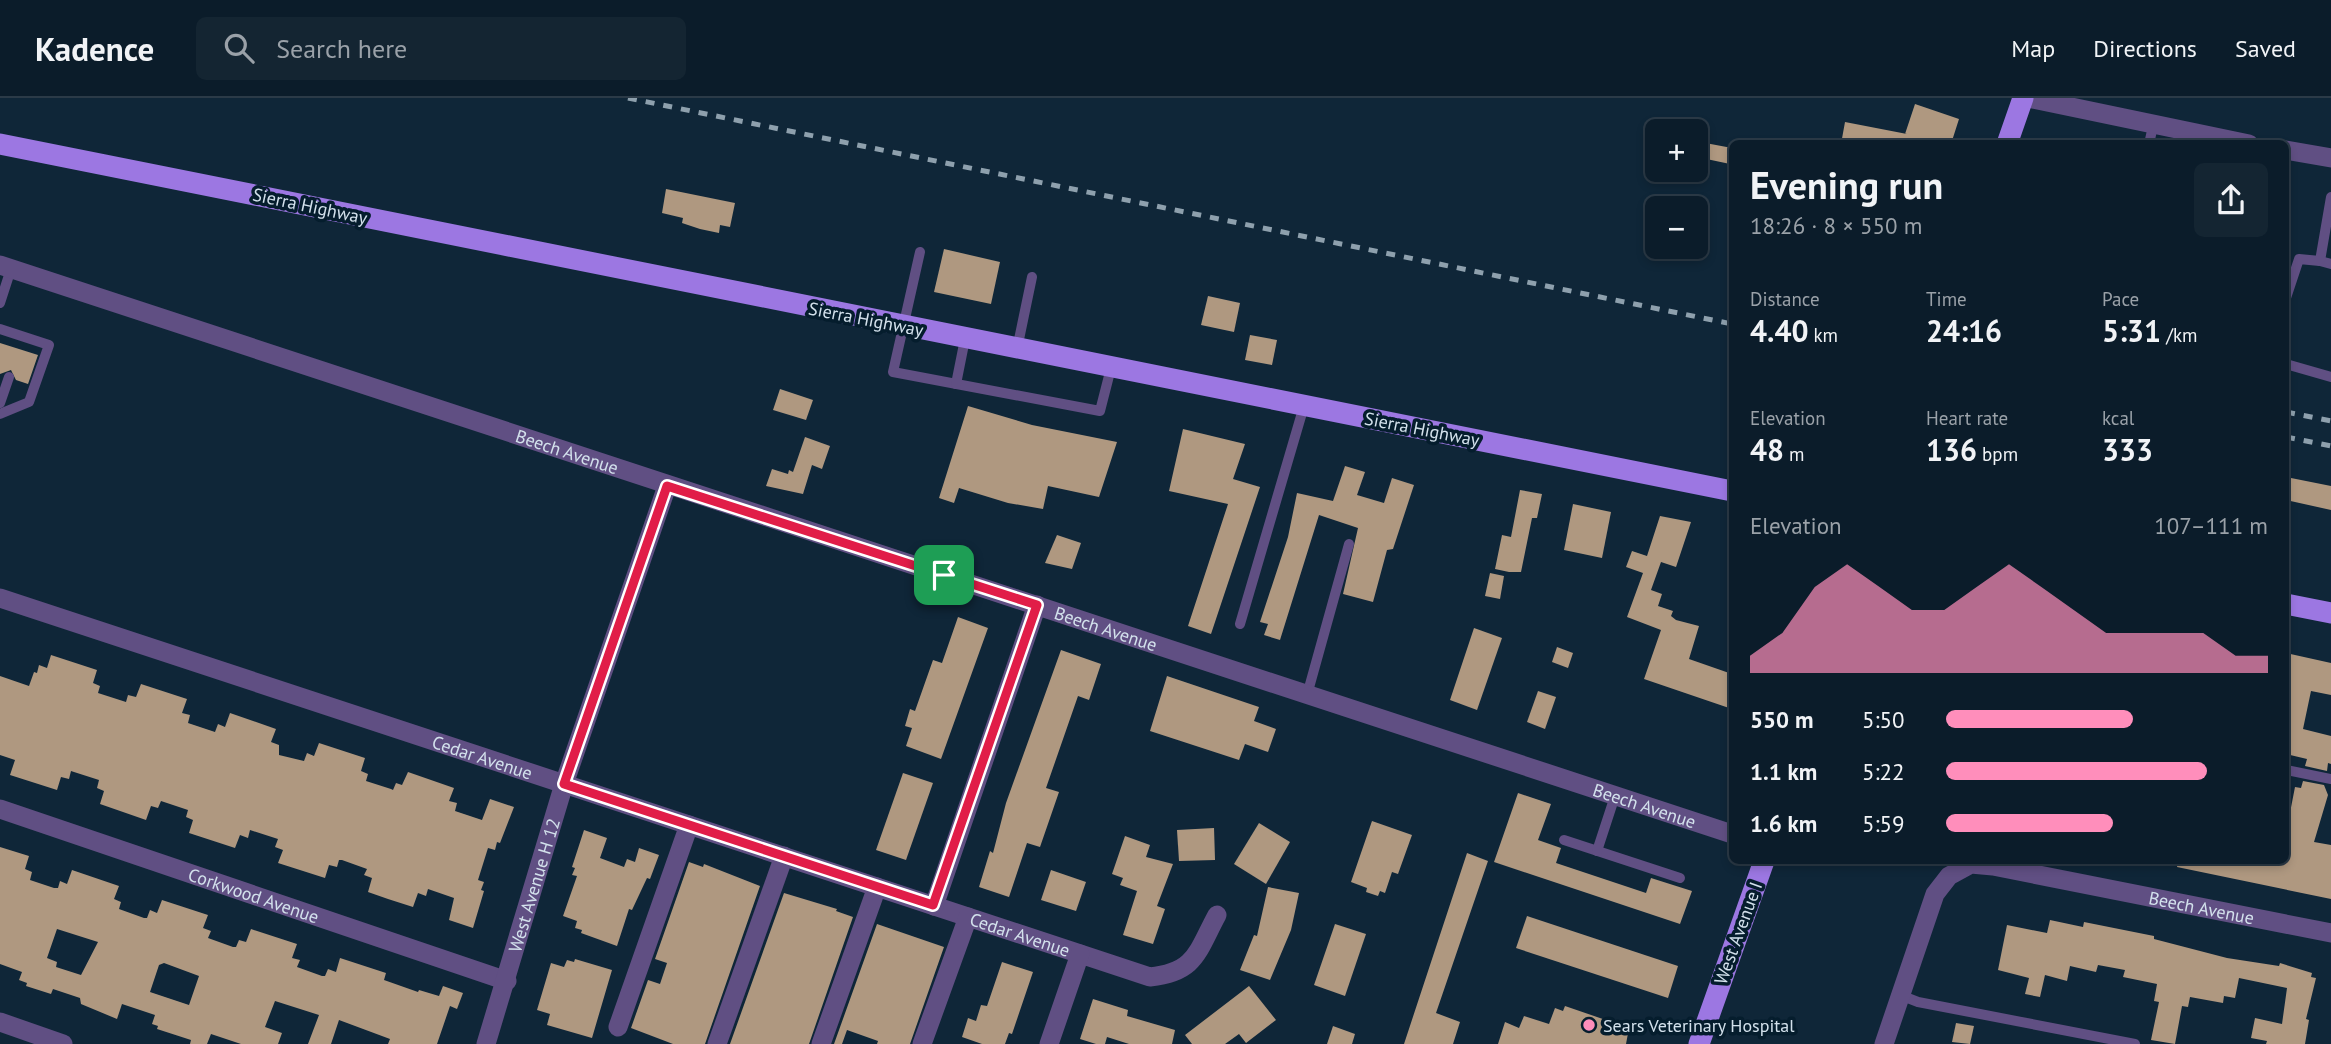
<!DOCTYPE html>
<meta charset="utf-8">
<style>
:root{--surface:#0b1c2a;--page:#142532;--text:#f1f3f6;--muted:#9aa1a8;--line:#2b3a47;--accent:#ff8ebb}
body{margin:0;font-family:"PT Sans",sans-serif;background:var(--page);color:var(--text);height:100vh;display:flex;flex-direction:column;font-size:26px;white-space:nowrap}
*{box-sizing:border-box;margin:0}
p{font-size:23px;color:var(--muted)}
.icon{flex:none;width:38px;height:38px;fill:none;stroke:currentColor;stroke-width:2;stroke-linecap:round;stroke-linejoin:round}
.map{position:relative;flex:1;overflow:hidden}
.drawer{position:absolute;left:1729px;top:42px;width:560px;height:724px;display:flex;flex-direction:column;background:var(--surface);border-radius:10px;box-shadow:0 4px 10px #0003,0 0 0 2px var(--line)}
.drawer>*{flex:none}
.fabs{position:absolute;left:1645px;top:21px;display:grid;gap:14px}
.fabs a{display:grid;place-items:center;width:63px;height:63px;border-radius:10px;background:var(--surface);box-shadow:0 4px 10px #0003,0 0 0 2px var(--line);font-size:35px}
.pin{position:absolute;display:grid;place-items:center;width:60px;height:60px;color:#fff;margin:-30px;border-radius:14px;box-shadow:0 4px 10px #0006}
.round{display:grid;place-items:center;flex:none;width:74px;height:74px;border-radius:10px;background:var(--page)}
.head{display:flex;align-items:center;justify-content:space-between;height:119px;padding:0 21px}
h1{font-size:38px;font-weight:800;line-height:52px}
.figures{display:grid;grid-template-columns:repeat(3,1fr);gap:10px;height:119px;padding:7px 21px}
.figures div{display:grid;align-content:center}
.figures b{font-size:30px;font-weight:800}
.figures small{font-size:19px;font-weight:400}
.figures p{font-size:19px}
.chart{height:196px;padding:14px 21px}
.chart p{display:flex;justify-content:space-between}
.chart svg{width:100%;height:126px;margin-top:7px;fill:var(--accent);opacity:.7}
ul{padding:0 21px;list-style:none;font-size:23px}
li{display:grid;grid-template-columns:112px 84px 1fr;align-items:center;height:52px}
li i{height:18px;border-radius:9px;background:var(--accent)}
header{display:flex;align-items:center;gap:42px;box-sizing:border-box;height:98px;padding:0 35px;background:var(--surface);border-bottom:2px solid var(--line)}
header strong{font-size:33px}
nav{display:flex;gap:38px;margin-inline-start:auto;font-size:24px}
.search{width:490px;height:63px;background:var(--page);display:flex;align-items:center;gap:18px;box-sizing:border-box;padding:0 24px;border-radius:10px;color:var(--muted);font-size:26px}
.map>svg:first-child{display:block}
.building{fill:#af9880;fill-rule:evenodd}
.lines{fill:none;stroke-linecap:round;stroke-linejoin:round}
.lane{stroke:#604f83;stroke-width:10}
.street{stroke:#604f83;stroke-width:19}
.primary{stroke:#9c77e2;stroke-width:21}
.rail{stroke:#8ea0ad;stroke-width:5;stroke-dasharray:9 9;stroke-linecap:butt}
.route-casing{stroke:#fff;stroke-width:14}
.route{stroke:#e11d48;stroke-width:9}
.poi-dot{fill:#ff8ebb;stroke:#051d2d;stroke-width:2.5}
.labels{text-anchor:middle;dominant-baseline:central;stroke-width:7;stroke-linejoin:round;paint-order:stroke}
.street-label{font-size:18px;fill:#d3e1ec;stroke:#051d2d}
.poi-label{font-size:18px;fill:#d3e1ec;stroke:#051d2d;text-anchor:start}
</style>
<header>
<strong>Kadence</strong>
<div class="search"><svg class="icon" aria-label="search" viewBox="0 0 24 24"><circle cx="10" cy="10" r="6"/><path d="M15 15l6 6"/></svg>Search here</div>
<nav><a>Map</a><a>Directions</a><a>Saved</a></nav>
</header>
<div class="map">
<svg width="2331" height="946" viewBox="0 0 2331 946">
<rect width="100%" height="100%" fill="#0f2638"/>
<g class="building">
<path d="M1915,6l44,15 -8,25h-17l-14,-5v5h-79l4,-22 62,12h-2z"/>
<path d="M1700,44l32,6 -2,16 -33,-7z"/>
<path d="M666,91l69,14 -5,24 -10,-2 -1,8 -19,-4 -18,-6 1,-5 -21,-5z"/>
<path d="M944,151l56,13 -9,42 -57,-12z"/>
<path d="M1208,198l32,7 -6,29 -33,-7z"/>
<path d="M1250,237l27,5 -5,25 -27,-5z"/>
<path d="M0,245l38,12 -10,29 -12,-4 -5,-10 -11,4z"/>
<path d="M780,291l33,11 -7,20 -33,-10z"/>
<path d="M968,308l64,19 85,17 -18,55 -51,-11 -5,23 -35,-6 -49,-15 -5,15 -15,-5z"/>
<path d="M1183,331l62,15 -12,35 27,8 -49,147 -23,-8 40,-122 -59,-13z"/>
<path d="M805,339l25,9 -8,23 -10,-4 -9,29 -37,-8 6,-17 16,5 1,-4 4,2z"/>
<path d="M1345,368l20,6 -8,23 27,8 8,-25 22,7 -21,64 -6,1 -14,52 -30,-8 15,-66 -39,-13 -39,125 -16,-5 4,-11 -8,-2 28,-85 9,-44 36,8z"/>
<path d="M2286,379l45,9v24l-45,-10z"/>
<path d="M1520,392l22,4 -5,24h-5l-11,54h-12l-14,-3 7,-34 9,2z"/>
<path d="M1573,406l38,8 -9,46 -38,-8z"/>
<path d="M1660,418l31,6 -15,45 -15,-5 -10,28 11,4 -4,12 15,5 -2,5 5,4 23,6 -10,33 43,15v35l-88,-30 17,-49 -34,-13 16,-44 -17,-6 6,-16 15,5z"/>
<path d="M1057,437l24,8 -9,26 -27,-6z"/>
<path d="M1490,475l14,3 -4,23 -15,-3z"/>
<path d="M958,519l30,11 -47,131 -35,-13 6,-18 -7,-2 5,-17 5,2 18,-51 9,3z"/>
<path d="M1474,530l28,10 -25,72 -27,-10z"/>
<path d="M1557,549l16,6 -5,15 -16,-6z"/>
<path d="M1061,552l40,14 -12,36 -11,-4 -32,92 13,4 -19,55 -13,-4 -18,54 -30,-10 11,-36 3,2 13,-50z"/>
<path d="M2286,555l45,10v32l-20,-4 -8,38 28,7v28l-3,-1 -1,8 -22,-5 2,-7 -21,-5z"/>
<path d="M51,557l46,15 -4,13 7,3 -2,7 28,9 2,-7 8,2 5,-13 46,15 -5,14 8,2 -2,8 27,9 3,-8 7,3 5,-14 46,16 -5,13 8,3v10l25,6 3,-8 7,3 5,-13 46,15 -4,13 7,3 -2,7 25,8 2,1 3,-7 6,2 6,-13 46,16 -5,13 8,2 -2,8 27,9 8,-21 24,8 -14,36 -3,-1 -2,8 -7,-2 -10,32 6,2 -3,8 3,1 -11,37 -24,-8 5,-22 -26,-9 -2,7 -8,-3 -5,14 -25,-8 -20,-7 4,-14 -8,-3 3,-6 -25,-9h-3l-2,7 -8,-2 -4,13 -47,-15 5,-13 -8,-3 3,-8 -28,-9 -2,8 -8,-3 -5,13 -46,-15 4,-13 -7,-3 2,-7 -27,-9 -3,7 -7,-2 -5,14 -46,-16 4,-13 -7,-3 2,-8 -25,-8 -3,-1 -2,8 -8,-2 -4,13 -47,-15 5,-15 -15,-5v-79l29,10 5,-14 3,1 2,-8 8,3z"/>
<path d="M1167,578l92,31 -5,14 22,8 -8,23 -23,-8 -6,16 -89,-29z"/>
<path d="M1538,593l18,6 -11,32 -18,-7z"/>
<path d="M903,675l30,10 -27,77 -30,-10z"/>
<path d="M2303,683l21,4 4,10 -14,47 17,3v54l-154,-32 1,-6h108v-28l9,-46 6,1z"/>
<path d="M1518,695l33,11 -13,36 23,8 -5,15 90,30 5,-15 41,13 -12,33 -186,-62z"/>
<path d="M1372,723l40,14 -14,39 -6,-2 -7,21 -5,-2 -2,5 -12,-4 1,-4 -16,-6z"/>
<path d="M1259,725l31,19 -24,42 -32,-20z"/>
<path d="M1214,730l1,32 -36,1 -2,-31z"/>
<path d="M584,732l23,8 -7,20 24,9 3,-8 8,3 4,-14 20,7 -9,24 -3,-1 -15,32 -3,-1 -12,37 -36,-13 1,-3 -7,-2 2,-7 -14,-5 14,-40 -5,-1 3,-7 -3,-1z"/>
<path d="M1125,738l25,9 -4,12 27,7 -16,42 8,3 -12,35 -30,-9 14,-44 -17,-6 3,-7 -11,-4z"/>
<path d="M0,749l29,9 -4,13 7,3 -2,8 24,8h4l2,-7 7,3 5,-14 47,16 -5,13 7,3 -2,7 25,9h3l3,-8 7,3 5,-13 46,15 -5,13 8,3 -3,7 25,9h3l3,-7 7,2 5,-13 46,15 -5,14 8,2 -3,7 25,9h3l3,-7 8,3 4,-14 46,15 -2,7 34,12 1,-2 20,6 4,-10 20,7 -6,16 -7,-3 -13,38h-49l2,-5 -51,-19 -8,24h-23l11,-29 -44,-14 -10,26 17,6 -4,11h-37l-30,-10 -4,10h-17l1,-4 -34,-11 1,-3 -6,-2 3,-9 -33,-11 -5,15 -36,-15 -1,-6 -27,-9 -2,5 -25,-8 1,-3 -8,-3 3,-8 -22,-8zM57,831l41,13 -17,33 -25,-8 1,-5 -10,-4zM164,865l35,13 -10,29 -39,-13 9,-27z"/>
<path d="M1467,755l21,8 -52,152 24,9 -7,22h-49z"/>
<path d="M689,764l14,5 1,-3 56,22 -55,158h-32l-42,-16 17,-48 12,4 7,-21 -12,-4z"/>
<path d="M1051,772l35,12 -10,29 -35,-11z"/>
<path d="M1268,789l31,6 -8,37 -21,50 -30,-10 14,-35 3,1z"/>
<path d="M784,795l53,16 -1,2 17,6 -44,127h-79z"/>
<path d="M1527,818l151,50 -10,32 -152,-50z"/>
<path d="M2050,822l33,7 1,-5 70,14v3l73,19 52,8 1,-3 32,10 -1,4 5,1 -10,41 3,1 -4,24h-39l1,-3 -16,-3 4,-20 27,6 5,-36 -48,-10 -4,20 -11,-2 -1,7 -33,-6 -2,10 -6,-1 -7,38 -24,-4 8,-38 -5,-1 3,-17 -34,-7 2,-7 -27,-5 -2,7 -26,-6 -3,15 -22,-6 -5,22 -15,-3 4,-16 -31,-8 9,-45 40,8z"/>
<path d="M877,826l67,23 -34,97h-33l1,-3 -31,-11 -5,14h-8z"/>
<path d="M1335,826l31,10 -21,62 -31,-11z"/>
<path d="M575,861l37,11 -20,68 -45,-13 3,-11 -13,-4 14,-47 13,4 3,-7 7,2z"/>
<path d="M1002,864l31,10 -21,62 -3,-1 -4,11h-23l-20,-7 6,-19 8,3 5,-16 6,1z"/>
<path d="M1249,888l27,34 -30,23 -7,-9 -14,10h-33l-7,-9z"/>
<path d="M1093,901l35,11 -1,6 48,14 -3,14h-43l-22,-7 -2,7h-9l-16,-5z"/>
<path d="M1565,908l64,22 -3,16h-128l7,-22 14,6 5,-12 25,8 6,-16 8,3z"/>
<path d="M1956,925l18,3 -4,18 -18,-2z"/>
<path d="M1333,928l22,8 -3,10h-25z"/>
</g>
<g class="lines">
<g class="lane">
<path d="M2149,46l4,-18"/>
<path d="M920,154l-27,120 207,39 11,-43"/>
<path d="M2320,163l11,3"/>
<path d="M2286,200l13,-39 21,2 11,-64"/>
<path d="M0,205l11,-34"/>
<path d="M0,231l49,16 -20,57 -29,12"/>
<path d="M1017,251l15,-72"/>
<path d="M2286,266l45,13"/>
<path d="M956,286l9,-45"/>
<path d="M0,305l9,-26"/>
<path d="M1240,526l64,-218"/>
<path d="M1307,597l42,-151"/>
<path d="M2286,672l45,9"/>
<path d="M1564,742l116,38"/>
<path d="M1597,753l18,-55"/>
<path d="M1900,897l18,7 217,42"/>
</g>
<g class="street">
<path d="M2028,0l221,46"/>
<path d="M2286,52l45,8"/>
<path id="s1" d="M0,167l1732,569"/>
<path id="s2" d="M0,500l1150,379c46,-5 47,-25 67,-62"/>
<path id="s3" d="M0,711l507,172"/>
<path d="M934,808l103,-301"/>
<path d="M0,924l63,22"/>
<path d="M618,929l71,-202"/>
<path id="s4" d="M486,946l78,-260 103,-298"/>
<path d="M717,946l67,-188"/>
<path d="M821,946l56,-157"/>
<path d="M922,946l46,-127"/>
<path d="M1049,946l31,-90"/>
<path id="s5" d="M1884,946l51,-150 14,-18 22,-12 22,2 338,67"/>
</g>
<g class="primary">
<path d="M0,46l1732,347"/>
<path d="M2007,46l16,-46"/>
<path d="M2286,506l45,9"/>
<path d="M1699,946l65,-183"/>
</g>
<g class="rail">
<path d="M628,0l1104,226"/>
<path d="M2286,314l45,9"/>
<path d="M2286,339l45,9"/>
</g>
</g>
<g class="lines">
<g class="route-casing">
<path id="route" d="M667,388l370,119 -104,300 -369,-121z"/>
</g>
<use href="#route" class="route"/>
</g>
<circle class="poi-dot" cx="1589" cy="927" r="7"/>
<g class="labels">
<g class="street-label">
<text transform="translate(310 108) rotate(12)">Sierra Highway</text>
<text transform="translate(866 221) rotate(11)">Sierra Highway</text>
<text transform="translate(1422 331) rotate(11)">Sierra Highway</text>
<text stroke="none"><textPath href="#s1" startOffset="597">Beech Avenue</textPath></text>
<text stroke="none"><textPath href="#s1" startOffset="1164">Beech Avenue</textPath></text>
<text stroke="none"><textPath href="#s2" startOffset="508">Cedar Avenue</textPath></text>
<text stroke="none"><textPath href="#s1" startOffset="1731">Beech Avenue</textPath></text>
<text stroke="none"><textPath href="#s4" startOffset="166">West Avenue H 12</textPath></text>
<text stroke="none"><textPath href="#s3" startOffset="268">Corkwood Avenue</textPath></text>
<text stroke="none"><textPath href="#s5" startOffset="441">Beech Avenue</textPath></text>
<text transform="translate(1738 835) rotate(-70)">West Avenue I</text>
<text stroke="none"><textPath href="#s2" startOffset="1074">Cedar Avenue</textPath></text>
</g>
<g class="poi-label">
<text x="1603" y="927">Sears Veterinary Hospital</text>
</g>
</g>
</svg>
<div class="fabs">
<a>+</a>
<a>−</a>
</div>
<div class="pin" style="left:944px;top:477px;background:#1e9e55"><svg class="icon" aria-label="arrive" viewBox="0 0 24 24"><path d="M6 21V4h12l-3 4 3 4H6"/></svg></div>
<section class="drawer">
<div class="head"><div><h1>Evening run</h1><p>18:26 · 8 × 550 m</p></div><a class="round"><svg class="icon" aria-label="share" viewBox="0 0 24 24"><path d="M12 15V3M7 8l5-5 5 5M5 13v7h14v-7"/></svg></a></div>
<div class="figures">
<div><p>Distance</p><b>4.40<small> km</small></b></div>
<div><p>Time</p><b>24:16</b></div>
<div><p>Pace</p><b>5:31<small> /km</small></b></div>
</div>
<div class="figures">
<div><p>Elevation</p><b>48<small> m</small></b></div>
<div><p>Heart rate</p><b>136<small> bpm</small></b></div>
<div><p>kcal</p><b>333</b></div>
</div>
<div class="chart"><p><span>Elevation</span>107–111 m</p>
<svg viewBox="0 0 160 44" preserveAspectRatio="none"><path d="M0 44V38L10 30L20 14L30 6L40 14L50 22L60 22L70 14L80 6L90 14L100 22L110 30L120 30L130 30L140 30L150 38L160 38V44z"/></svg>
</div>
<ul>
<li><b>550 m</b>5:50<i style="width:58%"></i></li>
<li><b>1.1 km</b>5:22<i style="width:81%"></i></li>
<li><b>1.6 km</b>5:59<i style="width:52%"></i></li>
</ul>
</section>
</div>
